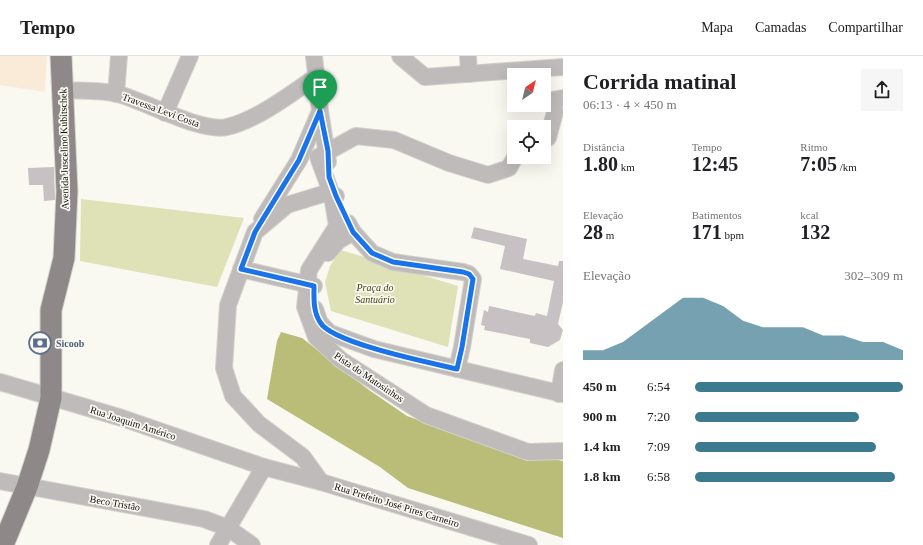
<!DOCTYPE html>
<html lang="pt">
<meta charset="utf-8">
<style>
:root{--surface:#fff;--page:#f6f6f6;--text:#202124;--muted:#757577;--line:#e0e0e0;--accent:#3b7a8f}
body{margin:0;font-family:Georgia,serif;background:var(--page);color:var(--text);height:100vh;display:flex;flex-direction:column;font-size:15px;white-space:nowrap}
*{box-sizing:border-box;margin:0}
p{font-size:13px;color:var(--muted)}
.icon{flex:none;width:22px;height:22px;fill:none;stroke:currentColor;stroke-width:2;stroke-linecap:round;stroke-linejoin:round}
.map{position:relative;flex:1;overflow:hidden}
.panel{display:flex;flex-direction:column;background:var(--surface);width:360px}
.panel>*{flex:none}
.needle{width:26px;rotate:35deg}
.fabs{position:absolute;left:507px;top:12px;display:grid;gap:8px}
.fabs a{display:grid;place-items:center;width:44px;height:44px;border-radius:0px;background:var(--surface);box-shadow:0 4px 16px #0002;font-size:20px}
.pin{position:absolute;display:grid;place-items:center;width:34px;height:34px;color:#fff;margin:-41px -17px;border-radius:50% 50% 50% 0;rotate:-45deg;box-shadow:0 0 4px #0007}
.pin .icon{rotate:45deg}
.round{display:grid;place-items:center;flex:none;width:42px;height:42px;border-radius:0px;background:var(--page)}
.overview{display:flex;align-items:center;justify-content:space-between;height:68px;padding:0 20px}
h1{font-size:22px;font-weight:800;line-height:30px}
.stats{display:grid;grid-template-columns:repeat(3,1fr);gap:6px;height:68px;padding:4px 20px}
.stats div{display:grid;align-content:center}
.stats b{font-size:20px;font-weight:800}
.stats small{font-size:11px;font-weight:400}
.stats p{font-size:11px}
.chart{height:112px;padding:8px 20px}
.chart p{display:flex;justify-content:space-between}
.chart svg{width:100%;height:72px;margin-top:4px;fill:var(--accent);opacity:.7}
ul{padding:0 20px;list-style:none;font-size:13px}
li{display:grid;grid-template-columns:64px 48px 1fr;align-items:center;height:30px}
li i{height:10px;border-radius:5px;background:var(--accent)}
header{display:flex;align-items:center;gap:24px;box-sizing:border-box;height:56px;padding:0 20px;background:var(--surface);border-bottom:1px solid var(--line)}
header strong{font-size:19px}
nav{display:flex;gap:22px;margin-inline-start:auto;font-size:14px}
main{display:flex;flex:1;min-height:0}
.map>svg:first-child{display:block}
.medical{fill:#faebd8}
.green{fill:#dfe1b6}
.forest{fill:#babd78}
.building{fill:#c8c1c4}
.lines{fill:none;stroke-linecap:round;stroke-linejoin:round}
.minor-casing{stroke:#d3d2cc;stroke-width:18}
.major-casing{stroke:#d3d2cc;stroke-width:23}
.minor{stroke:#bfbbbb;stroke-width:16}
.major{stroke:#8f8888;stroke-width:21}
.route-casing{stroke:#fff;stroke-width:8}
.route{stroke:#1a73e8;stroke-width:5}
.labels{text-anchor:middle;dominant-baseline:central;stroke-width:3.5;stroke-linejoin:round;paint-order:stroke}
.street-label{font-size:10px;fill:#0d0d0b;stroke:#f9f8f1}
.park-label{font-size:10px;font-style:italic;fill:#3f4009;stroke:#f9f8f1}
.service-label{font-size:10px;font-weight:bold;fill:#4e5e75;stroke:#f9f8f1;text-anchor:start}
</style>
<header>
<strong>Tempo</strong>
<nav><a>Mapa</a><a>Camadas</a><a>Compartilhar</a></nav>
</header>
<main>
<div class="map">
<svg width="563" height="489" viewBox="0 0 563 489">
<rect width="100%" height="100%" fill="#f9f8f1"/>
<path class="medical" d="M0,0h47l-2,36 -45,-7z"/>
<g class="green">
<path d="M81,143l163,19 -27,69 -137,-26z"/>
<path d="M341,194l117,36 -10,61 -117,-36 -6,-29 5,-16z"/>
</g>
<path class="forest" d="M281,276l21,6 67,52 38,26 90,33 66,12v77l-155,-50 -28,-21 -113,-68 10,-58z"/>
<g class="building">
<path d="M54,111l1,33 -11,1 -1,-16h-14l-1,-17z"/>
<path d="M474,171l53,12 -4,20 35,7 1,-5h4v41l-5,22 5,6 -3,10 -12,7 -18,-4v-4l-46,-9 1,-4 -4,-1 3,-15 4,2 1,-6 46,10 1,-3 11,3 7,-35 -54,-12 5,-23 -34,-8z"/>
</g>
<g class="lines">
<g class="minor-casing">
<g id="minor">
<path d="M400,0l25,21 138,-10"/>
<path d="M468,0l1,18"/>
<path d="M63,34c18,1 38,0 55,4 27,7 83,39 109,33 30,-7 64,-33 90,-51"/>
<path d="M116,38l3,-38"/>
<path d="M320,55l8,51"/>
<path d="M165,57l25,-57"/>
<path d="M544,84l4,-2 7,-26 -3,-12 11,-2"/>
<path d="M515,101l-6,11 -21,7 -39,-12 -55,-23 -38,-4 -38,21 14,38 5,31 -28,44 -4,37 11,30 25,23 85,55 102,37 35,-1"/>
<path d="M262,163l37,-59 21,-49 -6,-55"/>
<path d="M348,167l5,9 19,21 21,9 70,10 6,2 4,5 -11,68 -5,22"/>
<path d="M328,197l10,-12 15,-9"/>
<path d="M241,213l73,17"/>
<path d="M315,253l5,14 10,10 44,16 189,45"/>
<path d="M0,326l122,36 142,49 57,15 208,63"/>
<path d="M559,338l4,-24"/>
<path d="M0,425l204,38 24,9 24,17"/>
<path d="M321,426l-18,-25 -44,-33 -26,-28 -9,-28 4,-63 27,-73 32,-27 36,-11 13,2"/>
<path d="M218,489l46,-78"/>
</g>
</g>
<g class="major-casing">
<path id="major" d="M3,489l24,-58 12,-37 12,-52v-88l13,-52 3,-67 -6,-135"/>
</g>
<use href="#minor" class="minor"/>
<use href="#major" class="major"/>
</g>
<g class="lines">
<g class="route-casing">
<path id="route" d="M320,55l8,40 1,26 7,19 17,36 19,21 21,9 70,10 6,2 4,5 -11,68 -5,22c-26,-6 -126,-26 -137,-47 -7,-11 -6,-23 -6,-36l-73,-17 14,-37 44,-72z"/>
</g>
<use href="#route" class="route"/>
</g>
<defs>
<g id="bank-ring" transform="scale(1.15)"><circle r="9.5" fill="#f9f8f1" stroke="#5c6f8a" stroke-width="1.5"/><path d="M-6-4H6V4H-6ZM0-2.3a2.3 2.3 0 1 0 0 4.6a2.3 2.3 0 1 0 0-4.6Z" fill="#5c6f8a"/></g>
</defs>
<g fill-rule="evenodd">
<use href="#bank-ring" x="40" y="287"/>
</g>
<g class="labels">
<g class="street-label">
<text transform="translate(161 54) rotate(20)">Travessa Levi Costa</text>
<text transform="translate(64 93) rotate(-91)">Avenida Juscelino Kubitschek</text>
<text transform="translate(369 321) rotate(34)">Pista do Matosinhos</text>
<text transform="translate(133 367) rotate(18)">Rua Joaquim Américo</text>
<text transform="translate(115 447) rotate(10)">Beco Tristão</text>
<text transform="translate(397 449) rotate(17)">Rua Prefeito José Pires Carneiro</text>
</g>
<g class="park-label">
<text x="375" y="231">Praça do<tspan x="375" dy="12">Santuário</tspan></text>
</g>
<g class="service-label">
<text x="56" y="287">Sicoob</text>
</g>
</g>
</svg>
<div class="fabs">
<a><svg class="needle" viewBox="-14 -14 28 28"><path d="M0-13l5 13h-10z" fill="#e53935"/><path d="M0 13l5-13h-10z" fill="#757577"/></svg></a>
<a><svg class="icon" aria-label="locate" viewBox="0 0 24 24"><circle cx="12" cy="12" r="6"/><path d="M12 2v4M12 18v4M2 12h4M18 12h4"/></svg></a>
</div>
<div class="pin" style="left:320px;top:55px;background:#1e9e55"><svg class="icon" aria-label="arrive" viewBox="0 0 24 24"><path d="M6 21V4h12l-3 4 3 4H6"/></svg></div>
</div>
<section class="panel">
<div class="overview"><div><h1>Corrida matinal</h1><p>06:13 · 4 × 450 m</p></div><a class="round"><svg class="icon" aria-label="share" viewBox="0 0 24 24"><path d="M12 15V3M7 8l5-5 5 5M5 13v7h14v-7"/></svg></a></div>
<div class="stats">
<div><p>Distância</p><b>1.80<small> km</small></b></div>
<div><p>Tempo</p><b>12:45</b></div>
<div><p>Ritmo</p><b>7:05<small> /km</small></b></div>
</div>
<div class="stats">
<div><p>Elevação</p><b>28<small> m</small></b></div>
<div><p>Batimentos</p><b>171<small> bpm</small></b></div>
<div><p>kcal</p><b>132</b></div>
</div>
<div class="chart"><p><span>Elevação</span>302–309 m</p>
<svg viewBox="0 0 160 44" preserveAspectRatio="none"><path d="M0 44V38L10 38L20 33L30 24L40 15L50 6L60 6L70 11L80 20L90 24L100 24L110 24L120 29L130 29L140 33L150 33L160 38V44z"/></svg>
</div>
<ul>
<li><b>450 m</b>6:54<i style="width:100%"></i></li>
<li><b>900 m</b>7:20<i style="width:79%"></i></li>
<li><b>1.4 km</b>7:09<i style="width:87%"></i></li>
<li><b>1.8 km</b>6:58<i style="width:96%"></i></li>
</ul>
</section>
</main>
